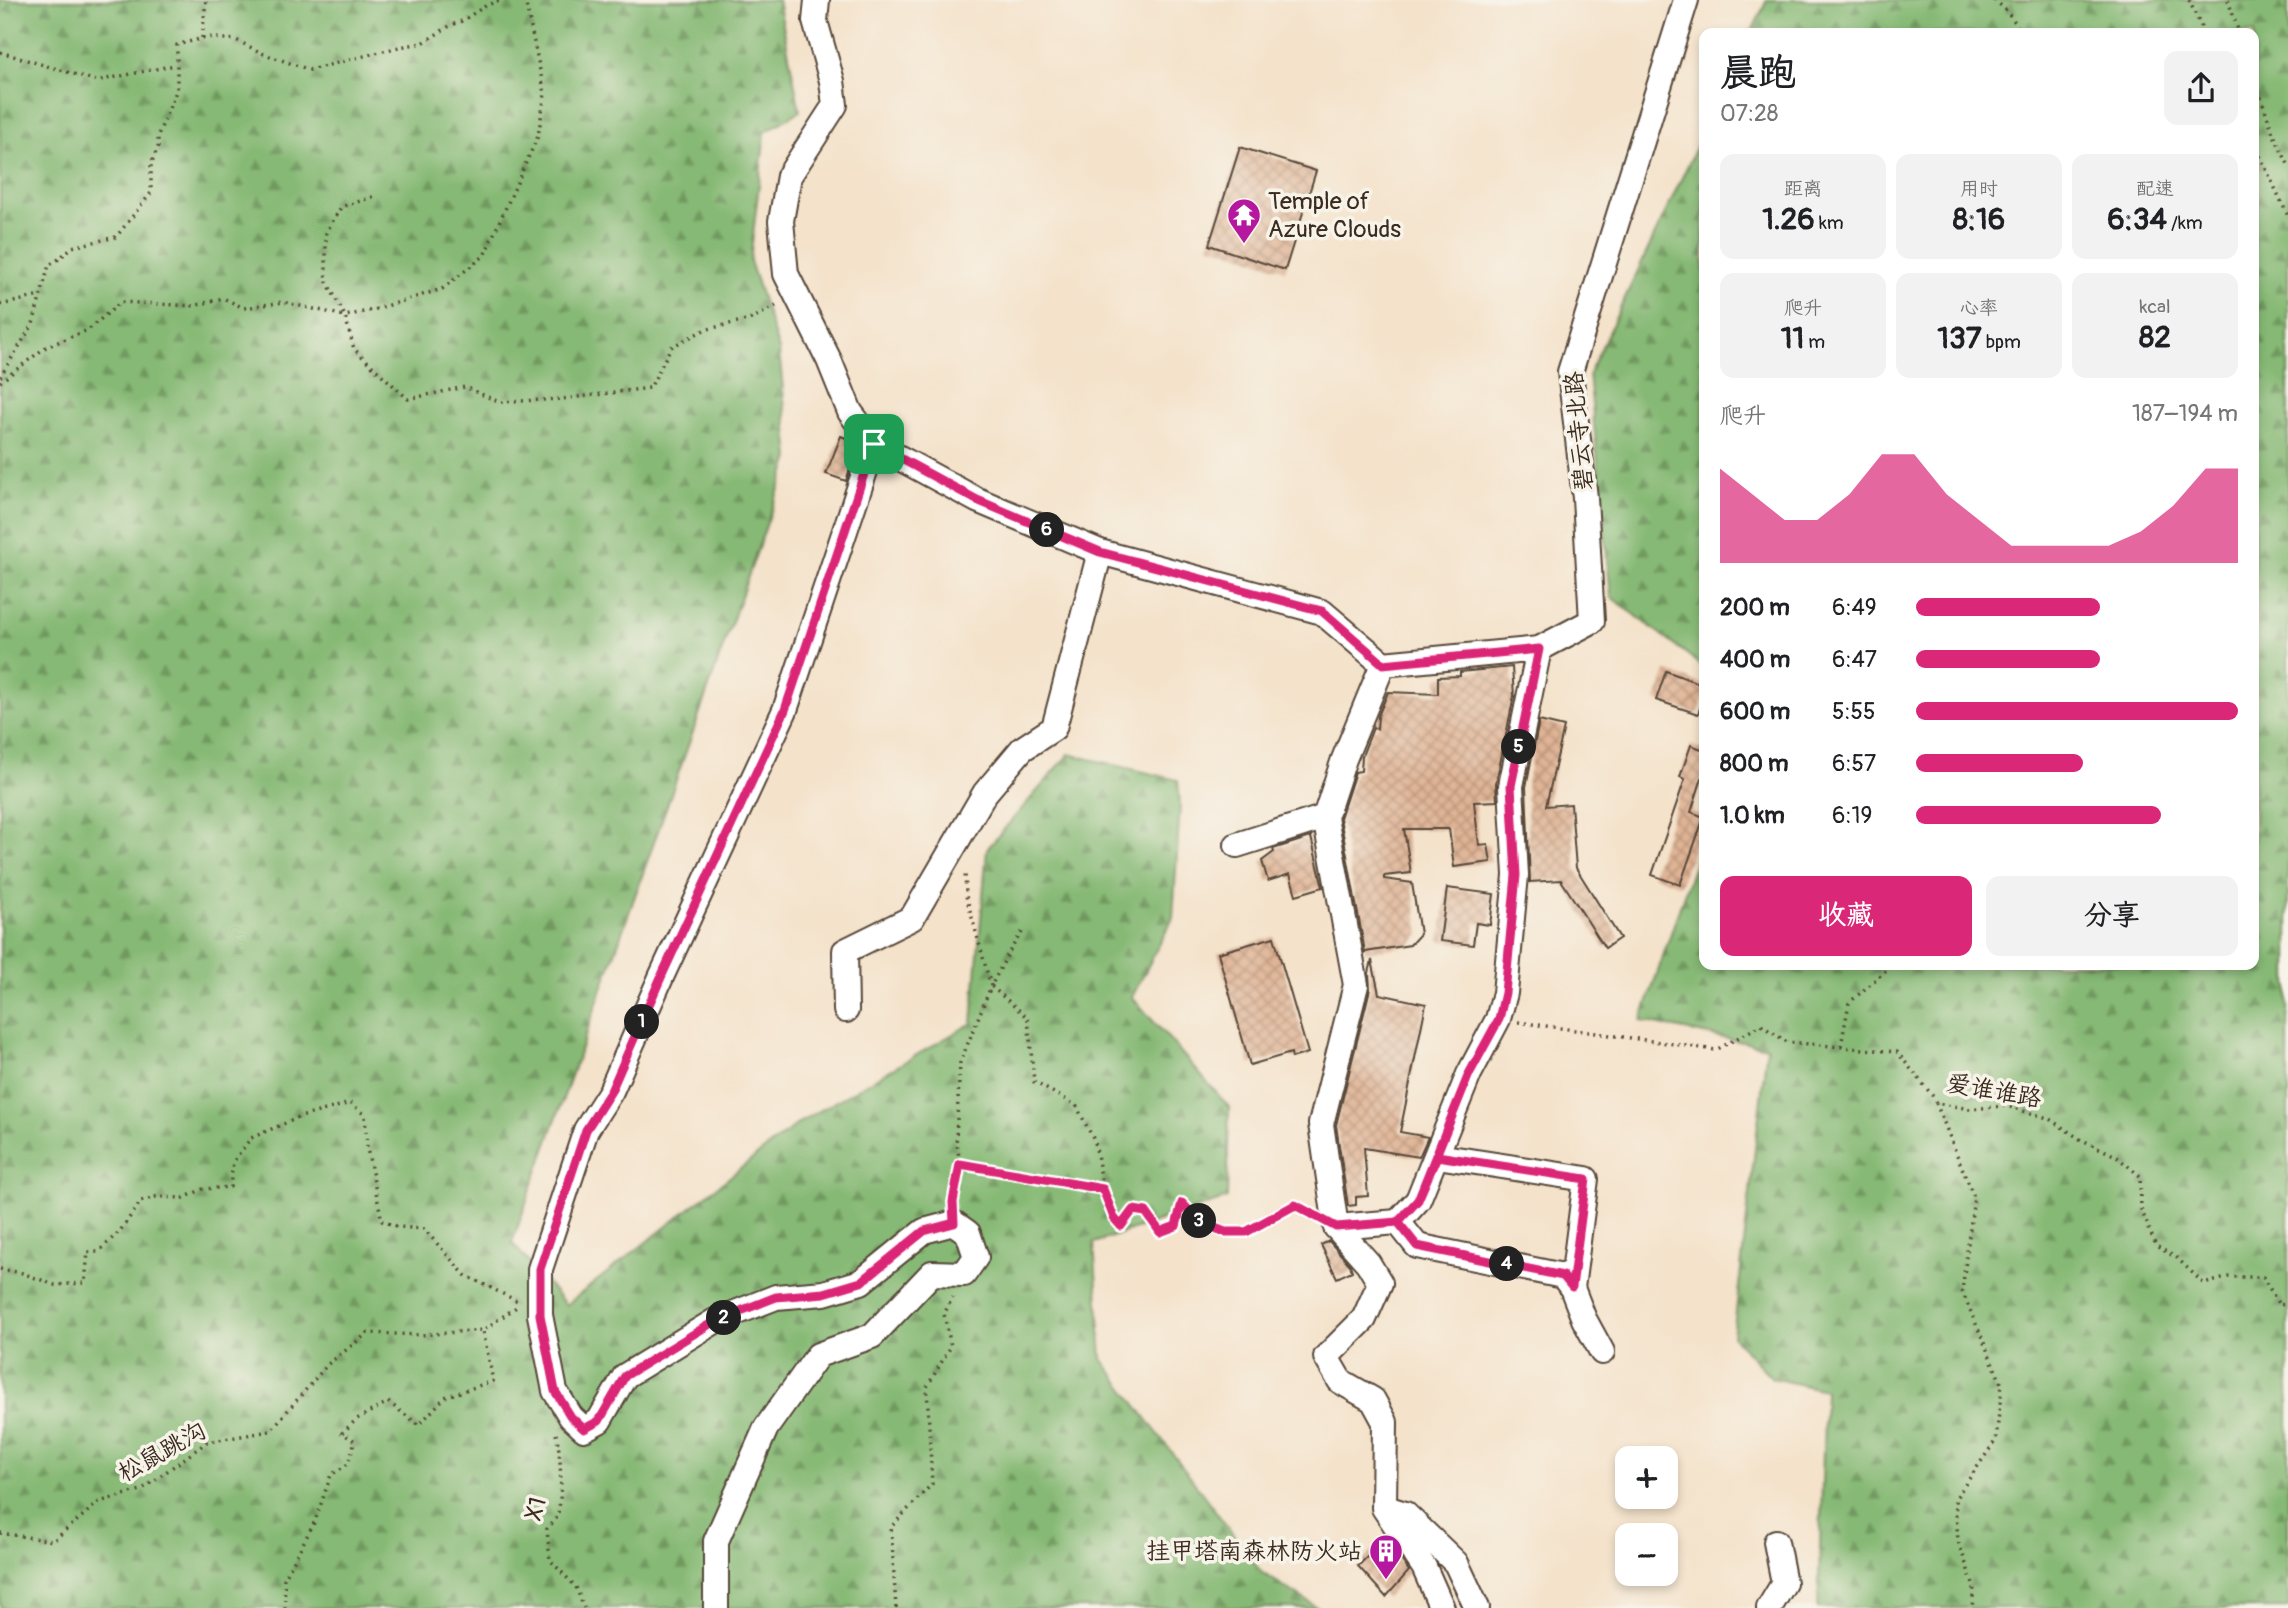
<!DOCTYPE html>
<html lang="zh">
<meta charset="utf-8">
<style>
:root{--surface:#fff;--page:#f2f2f2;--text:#202124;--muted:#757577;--accent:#db2777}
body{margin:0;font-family:Pangolin,"LXGW WenKai TC",sans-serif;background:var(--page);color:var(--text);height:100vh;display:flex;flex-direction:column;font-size:26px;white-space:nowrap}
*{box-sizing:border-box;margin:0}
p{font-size:23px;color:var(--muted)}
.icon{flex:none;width:38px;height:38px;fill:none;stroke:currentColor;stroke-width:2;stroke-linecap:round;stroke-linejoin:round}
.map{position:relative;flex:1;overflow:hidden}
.sheet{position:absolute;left:1699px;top:28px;width:560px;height:942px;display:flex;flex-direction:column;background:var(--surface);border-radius:14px;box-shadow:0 4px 10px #0003}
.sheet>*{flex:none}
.fabs{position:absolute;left:1615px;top:1446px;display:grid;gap:14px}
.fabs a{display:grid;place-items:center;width:63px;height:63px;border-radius:14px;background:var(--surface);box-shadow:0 4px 10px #0003;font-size:35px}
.pin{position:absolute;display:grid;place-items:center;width:60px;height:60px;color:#fff;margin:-30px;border-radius:14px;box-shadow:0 4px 10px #0006}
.km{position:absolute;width:35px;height:35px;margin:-18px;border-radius:50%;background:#222;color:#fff;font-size:19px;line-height:35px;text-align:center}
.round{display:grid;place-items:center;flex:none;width:74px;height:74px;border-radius:14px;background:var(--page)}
.overview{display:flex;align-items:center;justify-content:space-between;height:119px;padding:0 21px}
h1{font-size:38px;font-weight:700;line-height:52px}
.stats{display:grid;grid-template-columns:repeat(3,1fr);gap:10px;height:119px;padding:7px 21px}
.stats div{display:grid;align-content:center;border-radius:14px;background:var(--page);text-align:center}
.stats b{font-size:30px;font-weight:700}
.stats small{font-size:19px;font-weight:400}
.stats p{font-size:19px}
.chart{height:196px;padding:14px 21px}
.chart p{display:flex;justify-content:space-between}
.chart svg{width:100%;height:126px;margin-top:7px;fill:var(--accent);opacity:.7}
.action{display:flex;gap:14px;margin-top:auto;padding:14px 21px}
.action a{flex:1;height:80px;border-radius:14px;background:var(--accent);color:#fff;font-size:28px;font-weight:700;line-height:80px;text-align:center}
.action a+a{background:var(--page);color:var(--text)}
ul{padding:0 21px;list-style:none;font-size:23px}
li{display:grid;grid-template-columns:112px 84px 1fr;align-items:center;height:52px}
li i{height:18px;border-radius:9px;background:var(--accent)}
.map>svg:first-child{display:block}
.forest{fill:url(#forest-firs);stroke:#607249;stroke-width:2}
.building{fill:url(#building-cross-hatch)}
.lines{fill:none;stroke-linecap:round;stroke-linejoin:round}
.minor-casing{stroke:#574638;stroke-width:28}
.path{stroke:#574638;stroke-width:3.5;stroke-dasharray:2 5;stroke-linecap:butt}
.minor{stroke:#fff;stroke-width:24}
.route-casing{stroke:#fff;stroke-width:14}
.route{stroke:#db2777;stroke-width:9}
.labels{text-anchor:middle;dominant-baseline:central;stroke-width:7;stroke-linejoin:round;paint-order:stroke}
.poi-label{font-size:24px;fill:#3b2a1e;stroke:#f7f3e8;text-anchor:start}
.street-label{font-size:24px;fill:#3b2a1e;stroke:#f7f3e8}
</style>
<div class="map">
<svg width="2288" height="1608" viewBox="0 0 2288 1608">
<defs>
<pattern id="forest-firs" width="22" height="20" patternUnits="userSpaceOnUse" patternTransform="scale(1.75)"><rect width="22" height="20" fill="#86b974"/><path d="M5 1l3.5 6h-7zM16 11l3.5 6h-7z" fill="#6f975f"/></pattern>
<pattern id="building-cross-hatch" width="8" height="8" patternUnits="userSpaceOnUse" patternTransform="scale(1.75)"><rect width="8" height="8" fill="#e0b495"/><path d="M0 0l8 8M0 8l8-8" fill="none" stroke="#b79379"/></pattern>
</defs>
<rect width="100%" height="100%" fill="#f7f3e8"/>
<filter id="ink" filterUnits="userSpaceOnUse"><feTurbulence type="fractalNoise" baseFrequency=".0143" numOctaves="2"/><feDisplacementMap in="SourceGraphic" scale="14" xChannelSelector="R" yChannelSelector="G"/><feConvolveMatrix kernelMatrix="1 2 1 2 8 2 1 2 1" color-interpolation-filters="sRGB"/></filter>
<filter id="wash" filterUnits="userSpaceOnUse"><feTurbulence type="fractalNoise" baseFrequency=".00686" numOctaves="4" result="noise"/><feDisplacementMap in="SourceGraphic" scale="28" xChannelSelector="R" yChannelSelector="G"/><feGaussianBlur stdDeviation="1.57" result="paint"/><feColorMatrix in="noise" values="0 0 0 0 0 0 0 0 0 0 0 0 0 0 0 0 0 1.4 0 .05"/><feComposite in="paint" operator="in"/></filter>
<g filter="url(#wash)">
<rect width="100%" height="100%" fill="#f4e2ca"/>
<g class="forest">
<path d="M0,0h778l22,111 -35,21 -15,129 29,89 11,108 -278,785 54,62 234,-183 172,-99 15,-174 82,-95 109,26 2,26 -7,112 -41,79 97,110 -2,91 -133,45 8,116 159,213 57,36h-1318z"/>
<path d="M1767,0h521v1608h-470l7,-218 -53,-12 -39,-41 34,-290 -126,-26 63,-185v128h550v-931h-503z"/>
<path d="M1704,131v536l-93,-70 -22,-223z"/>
</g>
<g id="blocks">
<g class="building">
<path d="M1240,147l76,24 -31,99 -76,-25z"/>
<path d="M841,436l12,5 4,6 -11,34 -20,-7z"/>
<path d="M1512,667l2,29 -18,87 1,18 -23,1 5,43 9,-1 3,18 -37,5 -5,-38h-45l7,44 -27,3v3l28,4 8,51 -10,11 -45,7 -25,-134 15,-46 6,-1 1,-15 11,-28 4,1 1,-13 10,-24 50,2v-17l22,-1v-4z"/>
<path d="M1666,671l38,14v12l-6,17 -42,-14z"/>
<path d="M1539,721l25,6 -18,79 25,-2 5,64 44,70 -15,10 -44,-68 -31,2 -4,-95z"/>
<path d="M1691,745l13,5v22l-13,40 13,5 -24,68 -28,-10 33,-96 -5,-2z"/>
<path d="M1311,837l12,50 -27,8 -6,-21 -22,7 -6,-20 12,-9 -1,-3z"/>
<path d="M1447,888l47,6 -4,31 -14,-2 -3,22 -33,-4z"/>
<path d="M1274,937l34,116 -16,5 -1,-5 -41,12 -32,-112z"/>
<path d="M1372,960l7,34 47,10 -26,128 28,5 -9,20 -55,-9 4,48 -12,1v8l-8,1 -12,-81 34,-136 -1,-16z"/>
<path d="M1329,1241l21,24 2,6 -15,7 -16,-33z"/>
<path d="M1386,1538l23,33 -23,26 -28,-31z"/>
</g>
</g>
</g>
<g filter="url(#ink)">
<use href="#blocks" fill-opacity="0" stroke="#574638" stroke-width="2"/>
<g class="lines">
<g class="minor-casing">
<g id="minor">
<path d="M817,0l-2,21 17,60 3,24 -46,71 -8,45 5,53 43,86 21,52 24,32 103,56 123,52 222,60 61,52"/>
<path d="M1383,664l-39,95 -19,58 31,168 -35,139 15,103 32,36 12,20 -16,36 -38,38 14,24 33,19 12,22 -1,86 40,59 18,41"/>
<path d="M1383,664l156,-15 53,-28 -7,-123 -15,-126 116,-372"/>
<path d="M1237,845l88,-28"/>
<path d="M846,1010l-1,-59 67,-33 73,-125 37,-44 32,-21 46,-176"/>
<path d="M1437,1156l149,23 -14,109"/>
<path d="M1398,1222l20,-22 51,-126 29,-55 7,-26 11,-118 -5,-89 28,-137"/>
<path d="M1336,1227l62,-5 19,24 146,30 9,12 12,31 18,33"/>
<path d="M1392,1510l13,4 51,49 21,45"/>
<path d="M716,1608v-67l50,-113 52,-73 54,-19 60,-63 32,1 12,-17 -8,-24 -14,-10 -30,8 -63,51 -37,11 -48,4 -61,24 -90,55 -26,45 -15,8 -13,-12 -16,-26 -15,-76v-46l46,-139 25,-39 51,-116 123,-265 89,-266"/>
<path d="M1769,1608l15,-25 -8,-41"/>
</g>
</g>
<g class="path">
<path d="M1994,0l11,9 18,24"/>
<path d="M2189,0l15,33"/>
<path d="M2228,0l11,33"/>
<path d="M202,38l4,-38"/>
<path d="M0,52l97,29 78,-16"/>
<path d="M2254,77l19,56 15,31"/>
<path d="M2254,143l34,73"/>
<path d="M373,197l-32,10 -15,26v47l19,36 28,-6 69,-21 42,-33 54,-120 7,-42 -20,-94"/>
<path d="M0,305l40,-9"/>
<path d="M0,377l33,-53 16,-59 10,-6 13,-12 44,-10 35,-44v-29l7,-17v-12l19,-46v-44l30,-8 29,3 28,14 46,16 89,-23 24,-4 28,-18 9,-3 27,-17 15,-5"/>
<path d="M0,382l46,-35 42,-17 33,-28 73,4 29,-8 21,10 39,-6 62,14 9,33 54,50 57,-12 34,15 63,-3 88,-11 21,-41 33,-17 47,-11 25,-13"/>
<path d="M1022,932l-13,20 -18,34 37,32 6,64 42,23 19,37 8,47"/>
<path d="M1518,1022l198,28 45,-25 26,17 110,10 35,43 4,8 34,6 36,-3 42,12 32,21 36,17 24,20 1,33 15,37 21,12 27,26 25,-7h34l16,28 9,-1"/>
<path d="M1841,1046l8,-43 44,-39"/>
<path d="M1936,1103l38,94 -12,94 40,94 -6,55 -41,59 3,42 16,46 -2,21"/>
<path d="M960,1164l143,25 11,29 7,8 12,-16 13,2 14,20 16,-6 6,-23 18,19 25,10h21l49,-27 18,9"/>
<path d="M953,1203l7,-39 -4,-27 4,-74 31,-77 -25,-90 -1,-24"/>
<path d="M0,1269l22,4 33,12 30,-2 3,-31h10l22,-21 21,-30 14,-4 29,1 19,-9 27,-2 3,-25 18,-24 46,-20 53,-15 15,12 2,33 15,73 17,6 25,2 41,46 52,26"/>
<path d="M556,1434c5,18 7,65 1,82 -1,4 -7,9 -10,13l3,31 26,27 8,21"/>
<path d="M0,1533l53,8 46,-39 42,-12 66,-48 63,-11 58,-67 40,-31 52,2 63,-5"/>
<path d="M285,1608l-1,-29 31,-58 16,-46 17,-11 7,-23 -13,-8 15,-14 31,-17 31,23 26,-28 48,-16 -10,-51 35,-24"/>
<path d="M896,1608l-5,-81 41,-43 -5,-97 24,-41 -7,-32 9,-17"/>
</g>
<use href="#minor" class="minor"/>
</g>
</g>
<g class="lines" filter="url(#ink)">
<g class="route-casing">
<path id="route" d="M874,444l-89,266 -123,265 -51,116 -25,39 -46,139v46l15,76 16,26 13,12 15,-8 26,-45 90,-55 61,-24 48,-4 37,-11 63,-51 30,-8 -1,-21 7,-38 143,25 11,29 7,8 12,-16 13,2 14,20 16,-6 6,-23 18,19 25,10h21l49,-27 41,22 62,-5 20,-22 19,-44 149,23 -14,108 -9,-11 -146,-30 -19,-24 20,-22 51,-126 30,-55 6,-26 11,-118 -5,-89 28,-137 -156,15 -61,-53 -222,-59 -123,-52 -103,-56"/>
</g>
<use href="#route" class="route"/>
</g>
<defs>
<g id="temple-pin" transform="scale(1.75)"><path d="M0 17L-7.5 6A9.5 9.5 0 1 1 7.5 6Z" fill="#b5179e" stroke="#f7f3e8"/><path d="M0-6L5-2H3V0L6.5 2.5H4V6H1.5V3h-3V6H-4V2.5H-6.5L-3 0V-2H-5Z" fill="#fff"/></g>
<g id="building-pin" transform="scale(1.75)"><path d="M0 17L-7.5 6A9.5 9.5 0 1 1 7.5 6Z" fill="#b5179e" stroke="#f7f3e8"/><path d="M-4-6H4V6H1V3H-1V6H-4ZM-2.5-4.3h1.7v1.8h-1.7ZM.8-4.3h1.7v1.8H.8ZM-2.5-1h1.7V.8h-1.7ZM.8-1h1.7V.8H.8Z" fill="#fff"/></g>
</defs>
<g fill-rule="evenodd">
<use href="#temple-pin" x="1244" y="215"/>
<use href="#building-pin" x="1386" y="1551"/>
</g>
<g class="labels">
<g class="poi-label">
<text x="1268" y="201">Temple of<tspan x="1268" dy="28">Azure Clouds</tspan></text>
<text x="1362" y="1551" text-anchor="end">挂甲塔南森林防火站</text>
</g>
<g class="street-label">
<text transform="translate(1579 431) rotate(-95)">碧云寺北路</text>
<text transform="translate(1994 1091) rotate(10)">爱谁谁路</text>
<text transform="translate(162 1452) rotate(-29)">松鼠跳沟</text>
<text transform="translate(536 1509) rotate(-74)">X1</text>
</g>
</g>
</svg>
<div class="fabs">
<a>+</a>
<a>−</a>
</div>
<div class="pin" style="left:874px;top:444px;background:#1e9e55"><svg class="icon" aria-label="arrive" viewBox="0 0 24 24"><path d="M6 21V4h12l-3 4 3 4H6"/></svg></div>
<b class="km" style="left:642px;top:1022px">1</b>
<b class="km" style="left:724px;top:1318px">2</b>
<b class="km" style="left:1199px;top:1221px">3</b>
<b class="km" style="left:1507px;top:1264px">4</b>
<b class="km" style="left:1519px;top:747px">5</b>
<b class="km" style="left:1047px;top:530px">6</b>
<section class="sheet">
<div class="overview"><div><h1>晨跑</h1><p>07:28</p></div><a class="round"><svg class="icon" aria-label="share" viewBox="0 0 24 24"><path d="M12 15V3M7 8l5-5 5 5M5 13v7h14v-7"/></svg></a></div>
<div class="stats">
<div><p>距离</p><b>1.26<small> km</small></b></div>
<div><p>用时</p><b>8:16</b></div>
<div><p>配速</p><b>6:34<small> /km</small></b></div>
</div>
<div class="stats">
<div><p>爬升</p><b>11<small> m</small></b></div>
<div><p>心率</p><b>137<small> bpm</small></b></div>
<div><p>kcal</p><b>82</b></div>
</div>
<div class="chart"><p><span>爬升</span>187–194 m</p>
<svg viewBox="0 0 160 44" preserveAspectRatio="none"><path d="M0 44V11L10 20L20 29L30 29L40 20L50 6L60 6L70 20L80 29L90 38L100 38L110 38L120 38L130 33L140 24L150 11L160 11V44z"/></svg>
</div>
<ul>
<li><b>200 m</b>6:49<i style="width:57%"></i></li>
<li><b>400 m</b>6:47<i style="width:57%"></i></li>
<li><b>600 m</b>5:55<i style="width:100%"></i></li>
<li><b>800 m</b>6:57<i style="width:52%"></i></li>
<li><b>1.0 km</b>6:19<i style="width:76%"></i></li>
</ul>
<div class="action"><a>收藏</a><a>分享</a></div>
</section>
</div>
